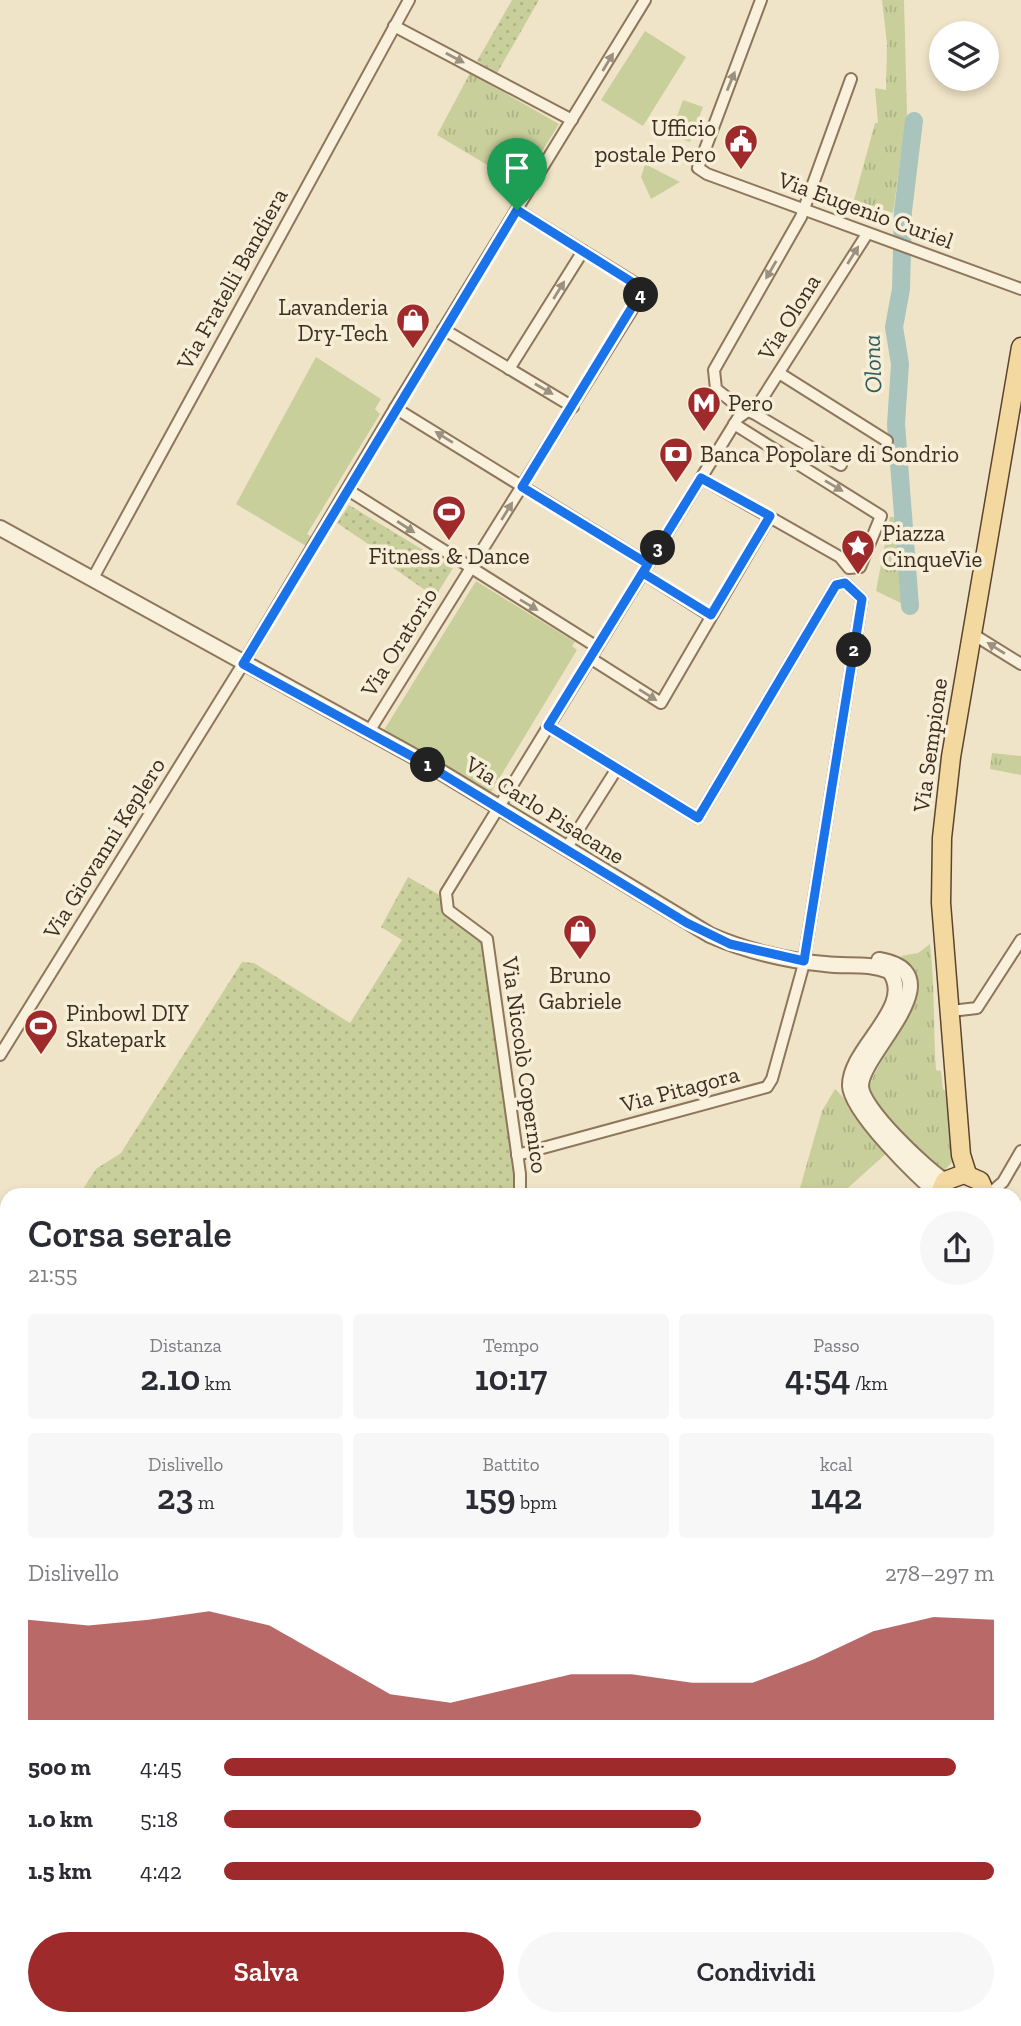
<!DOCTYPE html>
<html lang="it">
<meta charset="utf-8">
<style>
:root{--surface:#fff;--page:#f7f7f7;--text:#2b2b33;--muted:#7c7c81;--accent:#9e2a2b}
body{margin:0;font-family:"Zilla Slab",serif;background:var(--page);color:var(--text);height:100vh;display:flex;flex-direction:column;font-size:26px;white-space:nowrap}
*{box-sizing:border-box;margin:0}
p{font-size:23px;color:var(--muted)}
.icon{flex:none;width:38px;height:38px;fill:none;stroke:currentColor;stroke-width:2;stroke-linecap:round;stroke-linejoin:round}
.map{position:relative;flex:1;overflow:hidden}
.sheet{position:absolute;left:0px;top:1188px;width:1022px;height:838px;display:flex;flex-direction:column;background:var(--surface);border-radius:21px 21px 0 0;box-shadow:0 4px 10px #0003}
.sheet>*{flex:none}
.buttons{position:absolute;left:929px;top:21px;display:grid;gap:14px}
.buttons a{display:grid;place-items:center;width:70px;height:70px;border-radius:50%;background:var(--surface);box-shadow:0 4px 10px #0003;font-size:35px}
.pin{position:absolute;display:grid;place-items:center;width:60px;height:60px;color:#fff;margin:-72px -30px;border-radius:50% 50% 50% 0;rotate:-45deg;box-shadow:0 0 7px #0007}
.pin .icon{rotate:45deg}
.km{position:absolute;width:35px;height:35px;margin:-18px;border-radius:50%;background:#222;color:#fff;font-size:19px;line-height:35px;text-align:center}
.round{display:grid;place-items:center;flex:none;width:74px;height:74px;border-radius:37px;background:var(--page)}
.head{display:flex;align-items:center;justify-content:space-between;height:119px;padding:0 28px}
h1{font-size:38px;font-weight:600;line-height:52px}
.figures{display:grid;grid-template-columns:repeat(3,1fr);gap:10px;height:119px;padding:7px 28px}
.figures div{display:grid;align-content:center;border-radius:7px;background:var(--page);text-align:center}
.figures b{font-size:35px;font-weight:600}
.figures small{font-size:19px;font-weight:400}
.figures p{font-size:19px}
.chart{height:196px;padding:14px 28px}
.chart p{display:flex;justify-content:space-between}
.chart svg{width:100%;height:126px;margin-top:7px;fill:var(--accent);opacity:.7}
.action{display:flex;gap:14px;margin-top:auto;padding:14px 28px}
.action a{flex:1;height:80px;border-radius:42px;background:var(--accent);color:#fff;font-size:28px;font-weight:600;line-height:80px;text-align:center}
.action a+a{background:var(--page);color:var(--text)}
ul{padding:0 28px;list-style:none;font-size:23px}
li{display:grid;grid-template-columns:112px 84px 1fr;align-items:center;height:52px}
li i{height:18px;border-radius:9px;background:var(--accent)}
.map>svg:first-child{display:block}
.grass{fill:#c9cf9b}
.park{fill:url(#park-tufts)}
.garden{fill:url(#garden-dots)}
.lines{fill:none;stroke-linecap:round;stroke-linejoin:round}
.river{stroke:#a9c4bc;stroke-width:18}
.trunk-tunnel{stroke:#ccc0a6;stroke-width:19;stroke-dasharray:19 10;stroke-linecap:butt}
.minor-casing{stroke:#8d765c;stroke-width:14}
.tertiary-casing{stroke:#8d765c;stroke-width:18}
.primary-casing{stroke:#5b4430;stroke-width:21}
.trunk-casing{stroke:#5b4430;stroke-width:23}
.minor{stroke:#faf1dc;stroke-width:10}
.tertiary{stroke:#faf1dc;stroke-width:14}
.primary{stroke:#f3d9a0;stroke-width:18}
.trunk{stroke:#eabe7c;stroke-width:19}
.oneway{fill:#9c907e}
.route-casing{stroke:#fff;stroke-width:14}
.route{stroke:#1a73e8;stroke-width:9}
.labels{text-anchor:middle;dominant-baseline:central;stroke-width:7;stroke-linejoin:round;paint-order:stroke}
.poi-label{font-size:23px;fill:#3d2e20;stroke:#f7eed8;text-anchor:start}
.street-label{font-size:23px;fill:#3d2e20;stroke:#f7eed8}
.water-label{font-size:24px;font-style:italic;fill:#2f5d5a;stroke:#f7eed8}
</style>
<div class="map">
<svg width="1021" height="2026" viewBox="0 0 1021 2026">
<defs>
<pattern id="park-tufts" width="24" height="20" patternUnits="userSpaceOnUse" patternTransform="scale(1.75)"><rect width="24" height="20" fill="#c9cf9b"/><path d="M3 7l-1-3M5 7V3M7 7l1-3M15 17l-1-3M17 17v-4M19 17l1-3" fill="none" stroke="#aeb285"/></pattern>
<pattern id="garden-dots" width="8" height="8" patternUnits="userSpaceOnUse" patternTransform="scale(1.75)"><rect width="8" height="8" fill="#c9cf9b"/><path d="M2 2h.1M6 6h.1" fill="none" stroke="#aeb285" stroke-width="1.8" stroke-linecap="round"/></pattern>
</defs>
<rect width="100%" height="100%" fill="#f0e4c8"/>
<g class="grass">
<path d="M645,31l41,26 -43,69 -42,-26z"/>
<path d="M683,100l20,7 -13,35 -20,-7z"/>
<path d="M645,164l35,18 -29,17 -10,-22z"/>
<path d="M316,357l65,42 -6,10 5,5 -73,120 5,3 -6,9 -70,-42z"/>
<path d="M476,581l99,61 -3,4 5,4 -86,142 -107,-62z"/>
<path d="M1015,1528l6,36v70l-6,-11z"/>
</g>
<g class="park">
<path d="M882,0h22l3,113 -14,100 -39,-13 21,-77h3l-3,-35 11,2 1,-46z"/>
<path d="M470,73l89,51 -38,61 -84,-50z"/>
<path d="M890,517h9l4,87 -27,-13z"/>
<path d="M992,753l29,3v19l-31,-6z"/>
<path d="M930,944c5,43 3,83 6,126l5,1 2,18 4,4 5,69 -9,10 -7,-2c-18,-21 -61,-57 -67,-82 14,-46 73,-90 32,-132l17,-3z"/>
<path d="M835,1089c6,4 43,52 53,63l-48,43h-42l24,-84z"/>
<path d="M188,2020h78l8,6h-90z"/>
<path d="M529,2020h135l2,6h-142z"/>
</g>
<g class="garden">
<path d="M512,0h27l-42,73 -20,-12z"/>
<path d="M349,505l104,63 -18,29 -43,-30 3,-5 -58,-39z"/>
<path d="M408,877l37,21 1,9 35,25 39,263h-441l17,-26 25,-16 121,-191 12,1 96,60 52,-83 -21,-13z"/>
</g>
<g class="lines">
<path class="river" d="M910,606l-14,-182 4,-60 -6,-37 7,-38 2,-78 11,-90"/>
<g class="trunk-tunnel">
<path d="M1015,1427l6,2"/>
<path d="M1015,1448l6,1"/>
</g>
<g class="minor-casing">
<g id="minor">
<path d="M761,0l-63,168 9,6 314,115"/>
<path d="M394,26l178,94"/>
<path d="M443,329l130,78"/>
<path d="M509,369l74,-118"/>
<path d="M779,373l108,68"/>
<path d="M395,408l253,156"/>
<path d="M841,465l-86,-51 -16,-7 -23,-18 -2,-19 87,-153 50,-138"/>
<path d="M701,478l139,79 9,11 11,-1 21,-51 -147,-92"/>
<path d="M348,490l249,157"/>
<path d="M643,573l68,43"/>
<path d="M93,578l316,-578"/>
<path d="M971,633l50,31"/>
<path d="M590,658l71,45 109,-187"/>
<path d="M368,733l275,-441 -5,-7 -121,-75"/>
<path d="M566,849l50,-79"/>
<path d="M951,1011l26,-3 44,-68"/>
<path d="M0,1055l243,-391 152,-256 250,-408"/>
<path d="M517,1155l250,-68 5,-8 31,-112 59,-368 -17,-16 -9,2 -138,233 -150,-92"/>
<path d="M520,1195v-21l-33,-235 -39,-29 -2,-17 292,-475 22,-16 107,-168"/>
<path d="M988,1195l15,-13 18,-31"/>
<path d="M0,1301l7,2"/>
<path d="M1015,1341l6,-8"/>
<path d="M0,1441l7,-1"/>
<path d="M1015,1467l6,2"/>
<path d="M0,1580l7,-2"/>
<path d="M0,1620l7,-3"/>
<path d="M0,1726l7,-12"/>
<path d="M681,2020l1,6"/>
<path d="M975,2020l2,6"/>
</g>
</g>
<g class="tertiary-casing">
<g id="tertiary">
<path d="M0,528l426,235 284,172c34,15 77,26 115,29 21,3 43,-2 64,7 28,35 -40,77 -39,115 1,25 68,92 89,108"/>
<path d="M879,960c79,13 -18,93 -18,126 0,22 65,83 84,95"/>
<path d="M1015,1667l6,13"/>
<path d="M1015,1815l6,-1"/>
<path d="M1015,1839h6"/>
<path d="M95,2026l4,-6"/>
</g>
</g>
<g class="primary-casing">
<g id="primary">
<path d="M967,1174l-6,-19 -20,-252 1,-65 9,-81 70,-410"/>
<path d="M939,1195l6,-14 19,-7 16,7 6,14"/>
<path d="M1015,1487l6,36"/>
<path d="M1015,1639l6,11"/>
</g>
</g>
<g class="trunk-casing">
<g id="trunk">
<path d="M0,1363h7"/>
<path d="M0,1392l7,-2"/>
<path d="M0,1407l7,-1"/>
</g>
</g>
<use href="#minor" class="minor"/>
<use href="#tertiary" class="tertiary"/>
<use href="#primary" class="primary"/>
<use href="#trunk" class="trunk"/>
</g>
<defs><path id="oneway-solid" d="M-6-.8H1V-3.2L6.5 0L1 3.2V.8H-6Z" transform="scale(1.75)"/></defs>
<g class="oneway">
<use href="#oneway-solid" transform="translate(455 58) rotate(28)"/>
<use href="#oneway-solid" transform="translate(608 62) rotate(-59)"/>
<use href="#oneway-solid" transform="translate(731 81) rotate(-68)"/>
<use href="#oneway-solid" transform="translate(853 255) rotate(-58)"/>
<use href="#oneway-solid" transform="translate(771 270) rotate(120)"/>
<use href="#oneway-solid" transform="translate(559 290) rotate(-58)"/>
<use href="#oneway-solid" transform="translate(544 389) rotate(30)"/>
<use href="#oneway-solid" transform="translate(444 437) rotate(-148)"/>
<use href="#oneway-solid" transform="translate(834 486) rotate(31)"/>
<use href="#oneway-solid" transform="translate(507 511) rotate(-58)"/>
<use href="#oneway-solid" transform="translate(406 527) rotate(33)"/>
<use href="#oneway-solid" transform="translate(529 605) rotate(31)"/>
<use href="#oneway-solid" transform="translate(996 648) rotate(-148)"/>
<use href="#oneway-solid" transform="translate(648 695) rotate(32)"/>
</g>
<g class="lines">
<g class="route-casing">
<path id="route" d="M517,210l-274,454 183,100 261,159 43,21 74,17 58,-362 -17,-16 -9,2 -138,233 -150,-92 153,-248 69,38 -59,99 -68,-42 5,-9 -126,-77 121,-198 -126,-79"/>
</g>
<use href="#route" class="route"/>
</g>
<defs>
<g id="civic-pin" transform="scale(1.75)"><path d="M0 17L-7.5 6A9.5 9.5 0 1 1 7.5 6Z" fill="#9e2a2b" stroke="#f7eed8"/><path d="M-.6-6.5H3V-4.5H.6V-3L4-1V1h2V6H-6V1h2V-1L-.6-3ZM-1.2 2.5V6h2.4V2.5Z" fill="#fff"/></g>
<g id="shop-pin" transform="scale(1.75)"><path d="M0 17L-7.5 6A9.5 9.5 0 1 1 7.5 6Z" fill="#9e2a2b" stroke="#f7eed8"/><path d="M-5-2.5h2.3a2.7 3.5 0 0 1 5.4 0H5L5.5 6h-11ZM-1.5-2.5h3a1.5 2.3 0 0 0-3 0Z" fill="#fff"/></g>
<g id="metro-pin" transform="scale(1.75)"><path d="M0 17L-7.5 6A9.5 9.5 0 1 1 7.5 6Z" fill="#9e2a2b" stroke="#f7eed8"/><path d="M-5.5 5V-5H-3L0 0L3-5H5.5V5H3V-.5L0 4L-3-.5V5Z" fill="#fff"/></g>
<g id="bank-pin" transform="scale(1.75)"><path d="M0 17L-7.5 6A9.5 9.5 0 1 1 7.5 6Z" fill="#9e2a2b" stroke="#f7eed8"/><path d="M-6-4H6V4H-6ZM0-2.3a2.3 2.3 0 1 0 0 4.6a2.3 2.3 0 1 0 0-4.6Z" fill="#fff"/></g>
<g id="stadium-pin" transform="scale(1.75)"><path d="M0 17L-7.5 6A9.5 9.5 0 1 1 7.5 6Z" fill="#9e2a2b" stroke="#f7eed8"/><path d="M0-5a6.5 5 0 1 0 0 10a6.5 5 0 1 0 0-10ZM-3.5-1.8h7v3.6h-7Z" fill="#fff"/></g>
<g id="sight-pin" transform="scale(1.75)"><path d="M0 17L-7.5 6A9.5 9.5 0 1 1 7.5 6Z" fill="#9e2a2b" stroke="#f7eed8"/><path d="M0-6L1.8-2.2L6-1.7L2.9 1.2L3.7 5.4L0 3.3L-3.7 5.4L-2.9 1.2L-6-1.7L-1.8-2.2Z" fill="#fff"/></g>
</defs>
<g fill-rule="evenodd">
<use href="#civic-pin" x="741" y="141"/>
<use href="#shop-pin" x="413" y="320"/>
<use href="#metro-pin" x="704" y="403"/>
<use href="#bank-pin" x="676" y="454"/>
<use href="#stadium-pin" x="449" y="512"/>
<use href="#sight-pin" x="858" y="546"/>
<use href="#shop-pin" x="580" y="931"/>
<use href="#stadium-pin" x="41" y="1026"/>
</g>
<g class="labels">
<g class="poi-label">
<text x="716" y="128" text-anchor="end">Ufficio<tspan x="716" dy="26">postale Pero</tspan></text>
<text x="388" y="307" text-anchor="end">Lavanderia<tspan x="388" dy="26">Dry-Tech</tspan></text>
<text x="728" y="403">Pero</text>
<text x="700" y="454">Banca Popolare di Sondrio</text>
<text x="882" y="533">Piazza<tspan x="882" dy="26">CinqueVie</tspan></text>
<text x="449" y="556" text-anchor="middle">Fitness &amp; Dance</text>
<text x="580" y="975" text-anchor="middle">Bruno<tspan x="580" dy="26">Gabriele</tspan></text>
<text x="66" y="1013">Pinbowl DIY<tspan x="66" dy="26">Skatepark</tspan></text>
</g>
<g class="street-label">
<text transform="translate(866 210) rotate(20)">Via Eugenio Curiel</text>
<text transform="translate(232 279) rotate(-61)">Via Fratelli Bandiera</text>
<text transform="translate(789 317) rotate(-58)">Via Olona</text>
<text transform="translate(399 642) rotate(-58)">Via Oratorio</text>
<text transform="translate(930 745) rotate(-82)">Via Sempione</text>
<text transform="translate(545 810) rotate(32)">Via Carlo Pisacane</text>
<text transform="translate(104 848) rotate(-58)">Via Giovanni Keplero</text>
<text transform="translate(525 1065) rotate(82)">Via Niccolò Copernico</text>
<text transform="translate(680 1089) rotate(-15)">Via Pitagora</text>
</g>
<g class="water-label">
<text transform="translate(872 364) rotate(-92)">Olona</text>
</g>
</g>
</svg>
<div class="buttons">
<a><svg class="icon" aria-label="layers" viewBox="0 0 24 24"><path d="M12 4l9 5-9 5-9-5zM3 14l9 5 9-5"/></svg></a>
</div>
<div class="pin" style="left:517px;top:210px;background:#1e9e55"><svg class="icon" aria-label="arrive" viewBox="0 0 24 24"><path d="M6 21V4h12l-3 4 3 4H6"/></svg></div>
<b class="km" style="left:428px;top:765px">1</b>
<b class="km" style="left:854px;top:650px">2</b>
<b class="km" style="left:658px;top:548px">3</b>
<b class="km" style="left:641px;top:295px">4</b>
<section class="sheet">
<div class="head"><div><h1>Corsa serale</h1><p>21:55</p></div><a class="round"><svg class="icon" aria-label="share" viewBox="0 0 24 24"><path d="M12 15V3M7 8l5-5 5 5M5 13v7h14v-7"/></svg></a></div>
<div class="figures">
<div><p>Distanza</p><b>2.10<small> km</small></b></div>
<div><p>Tempo</p><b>10:17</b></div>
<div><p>Passo</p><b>4:54<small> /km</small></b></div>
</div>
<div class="figures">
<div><p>Dislivello</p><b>23<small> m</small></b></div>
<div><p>Battito</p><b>159<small> bpm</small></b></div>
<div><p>kcal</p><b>142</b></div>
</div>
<div class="chart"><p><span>Dislivello</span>278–297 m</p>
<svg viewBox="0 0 160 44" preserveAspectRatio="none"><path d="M0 44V9L10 11L20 9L30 6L40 11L50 23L60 35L70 38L80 33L90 28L100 28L110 31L120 31L130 23L140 13L150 8L160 9V44z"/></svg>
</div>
<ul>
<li><b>500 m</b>4:45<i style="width:95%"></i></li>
<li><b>1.0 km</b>5:18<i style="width:62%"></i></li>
<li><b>1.5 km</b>4:42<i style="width:100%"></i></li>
</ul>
<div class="action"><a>Salva</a><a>Condividi</a></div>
</section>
</div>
